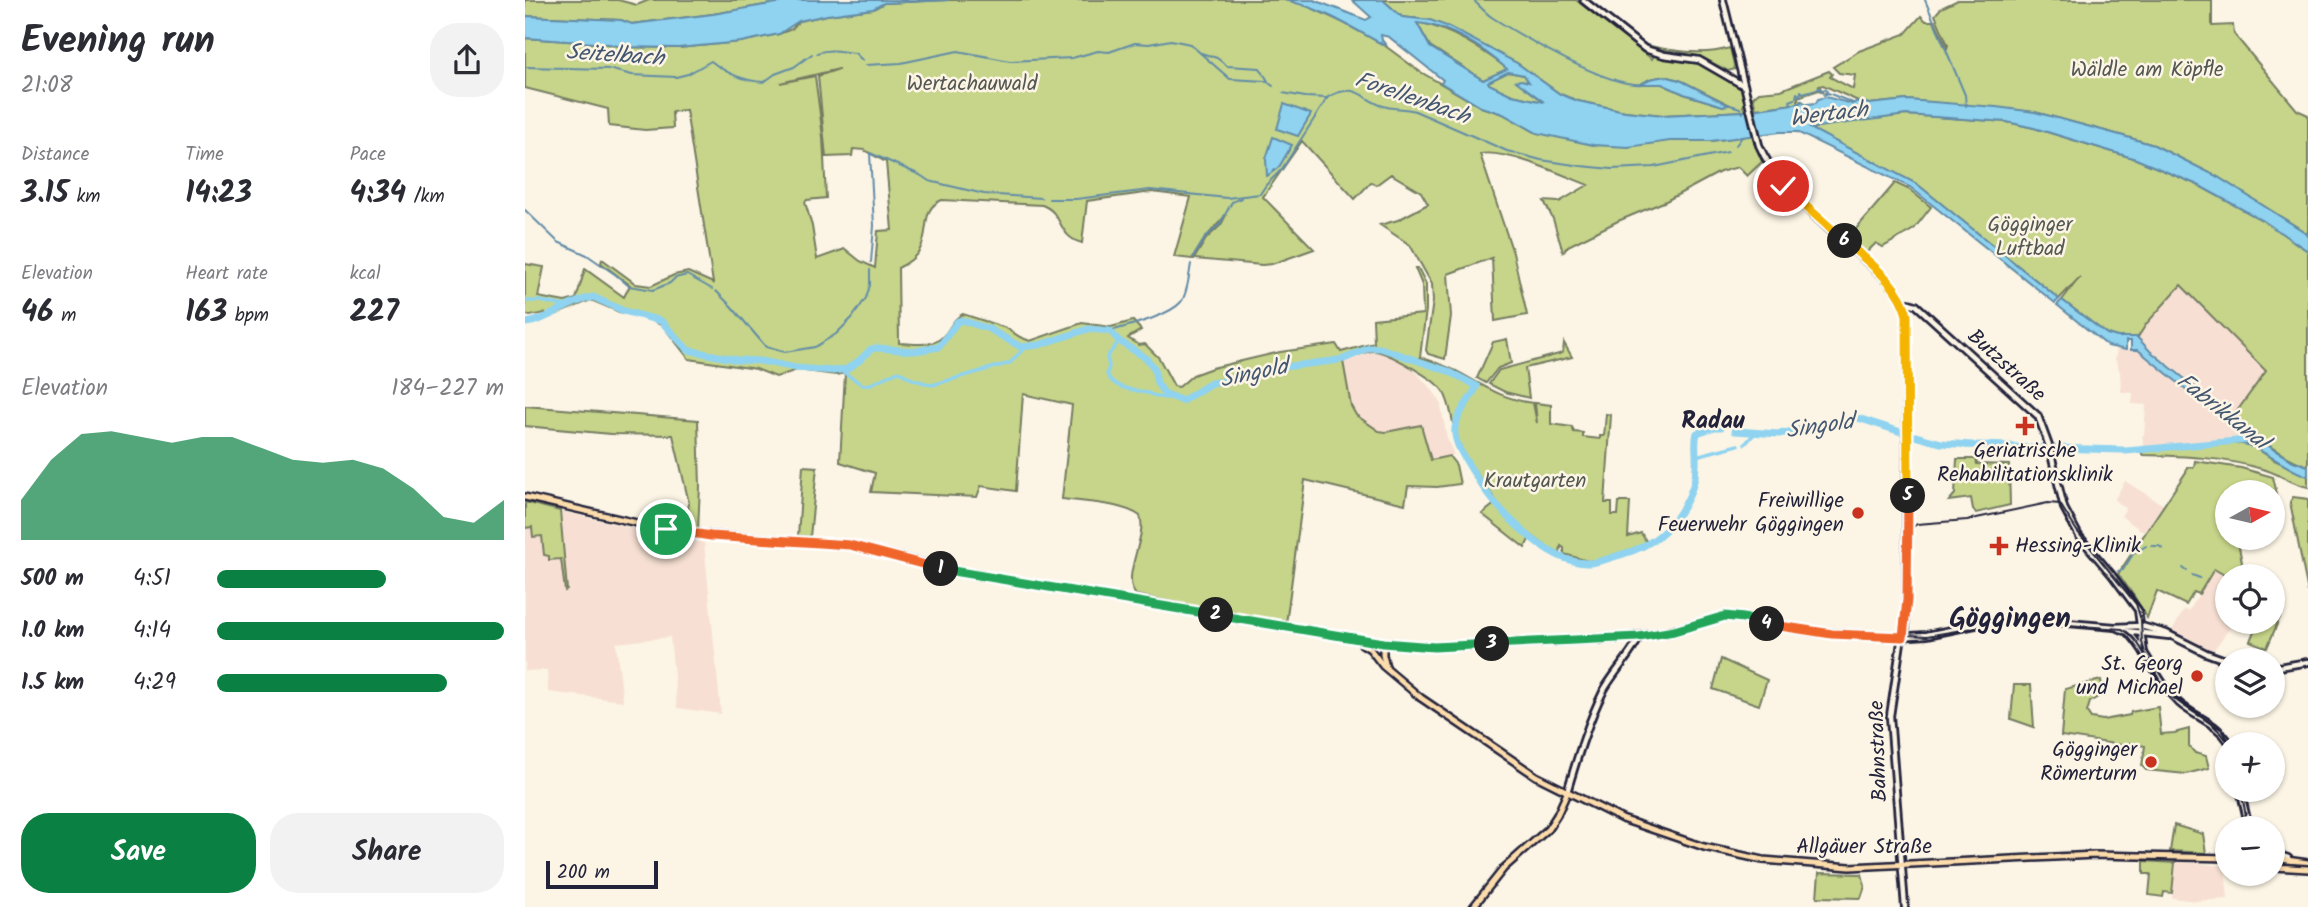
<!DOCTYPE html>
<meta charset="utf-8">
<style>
:root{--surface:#fff;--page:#f2f2f3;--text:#2b2b33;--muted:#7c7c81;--accent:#0b8043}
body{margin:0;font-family:Kalam,sans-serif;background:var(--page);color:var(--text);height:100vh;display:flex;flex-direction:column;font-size:26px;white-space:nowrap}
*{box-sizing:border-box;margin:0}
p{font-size:23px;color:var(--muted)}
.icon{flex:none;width:38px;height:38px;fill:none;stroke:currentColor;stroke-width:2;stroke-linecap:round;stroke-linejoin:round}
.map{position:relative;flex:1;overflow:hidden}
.details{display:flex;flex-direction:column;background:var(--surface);width:525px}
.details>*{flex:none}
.needle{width:46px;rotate:82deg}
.tools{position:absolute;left:1690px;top:480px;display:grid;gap:14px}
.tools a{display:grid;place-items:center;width:70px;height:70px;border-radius:50%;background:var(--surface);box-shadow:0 2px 5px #0004;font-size:35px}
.scale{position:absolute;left:21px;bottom:18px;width:112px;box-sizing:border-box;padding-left:7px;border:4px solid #22223b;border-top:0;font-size:19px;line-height:24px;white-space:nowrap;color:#22223b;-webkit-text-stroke:5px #fcf5e5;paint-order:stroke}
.pin{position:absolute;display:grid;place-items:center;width:60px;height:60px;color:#fff;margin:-30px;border:4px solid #fff;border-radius:50%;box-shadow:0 2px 7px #0007}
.km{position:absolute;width:35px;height:35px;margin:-18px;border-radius:50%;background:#222;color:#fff;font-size:19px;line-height:35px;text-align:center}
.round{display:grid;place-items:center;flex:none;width:74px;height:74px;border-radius:28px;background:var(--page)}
.summary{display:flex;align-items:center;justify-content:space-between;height:119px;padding:0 21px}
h1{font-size:38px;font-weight:600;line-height:52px}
.stats{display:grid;grid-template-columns:repeat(3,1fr);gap:10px;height:119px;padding:7px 21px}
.stats div{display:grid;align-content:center}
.stats b{font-size:30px;font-weight:600}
.stats small{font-size:19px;font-weight:400}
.stats p{font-size:19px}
.chart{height:196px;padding:14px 21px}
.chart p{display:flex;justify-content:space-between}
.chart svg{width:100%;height:126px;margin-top:7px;fill:var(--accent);opacity:.7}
.cta{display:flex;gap:14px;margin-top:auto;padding:14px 21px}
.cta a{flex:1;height:80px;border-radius:28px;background:var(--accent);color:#fff;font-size:28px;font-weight:600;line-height:80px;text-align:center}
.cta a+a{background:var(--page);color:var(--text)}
ul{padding:0 21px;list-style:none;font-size:23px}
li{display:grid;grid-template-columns:112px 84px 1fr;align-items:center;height:52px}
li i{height:18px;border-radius:9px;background:var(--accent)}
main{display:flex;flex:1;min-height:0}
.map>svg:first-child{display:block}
.built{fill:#f7e0d3}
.green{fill:#c6d589;stroke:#747c62;stroke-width:2;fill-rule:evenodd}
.water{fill:#8fd3f0;stroke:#638ca8;stroke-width:2;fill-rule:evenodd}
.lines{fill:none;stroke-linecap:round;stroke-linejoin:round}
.stream{stroke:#638ca8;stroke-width:2}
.canal{stroke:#8fd3f0;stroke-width:3.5}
.river{stroke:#8fd3f0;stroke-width:7}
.minor-casing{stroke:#22223b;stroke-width:10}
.major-casing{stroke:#22223b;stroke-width:10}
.minor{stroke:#fcf5e5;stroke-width:4.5}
.major{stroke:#fddcac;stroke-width:5}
.tram{stroke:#22223b;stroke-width:2}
.split-1-casing{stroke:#fff;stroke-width:14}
.split-2-casing{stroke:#fff;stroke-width:14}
.split-3-casing{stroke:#fff;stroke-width:14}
.split-4-casing{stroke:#fff;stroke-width:14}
.split-5-casing{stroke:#fff;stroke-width:14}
.split-6-casing{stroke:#fff;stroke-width:14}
.split-7-casing{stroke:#fff;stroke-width:14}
.split-1{stroke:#f0652b;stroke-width:9}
.split-2{stroke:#22a559;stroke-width:9}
.split-3{stroke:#22a559;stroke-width:9}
.split-4{stroke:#22a559;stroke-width:9}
.split-5{stroke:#f0652b;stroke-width:9}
.split-6{stroke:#f5b400;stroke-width:9}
.split-7{stroke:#f5b400;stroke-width:9}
.poi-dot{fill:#c8321e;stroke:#fcf5e5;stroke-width:2.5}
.labels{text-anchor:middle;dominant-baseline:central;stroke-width:5;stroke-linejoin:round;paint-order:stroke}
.park-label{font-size:21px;fill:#535852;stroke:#fcf5e5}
.street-label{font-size:21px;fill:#22223b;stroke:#fcf5e5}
.poi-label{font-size:21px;fill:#22223b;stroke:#fcf5e5;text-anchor:end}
.water-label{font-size:23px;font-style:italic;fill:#435771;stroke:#fcf5e5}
.quarter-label{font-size:24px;font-weight:bold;fill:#22223b;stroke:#fcf5e5}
.district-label{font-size:28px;font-weight:bold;fill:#22223b;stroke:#fcf5e5}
</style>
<main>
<section class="details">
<div class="summary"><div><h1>Evening run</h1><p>21:08</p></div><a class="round"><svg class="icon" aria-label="share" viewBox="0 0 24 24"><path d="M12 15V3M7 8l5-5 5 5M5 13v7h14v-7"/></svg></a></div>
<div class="stats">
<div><p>Distance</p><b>3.15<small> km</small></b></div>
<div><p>Time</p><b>14:23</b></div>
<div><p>Pace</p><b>4:34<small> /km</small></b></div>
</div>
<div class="stats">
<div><p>Elevation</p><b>46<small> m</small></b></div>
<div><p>Heart rate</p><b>163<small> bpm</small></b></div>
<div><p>kcal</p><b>227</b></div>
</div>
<div class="chart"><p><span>Elevation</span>184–227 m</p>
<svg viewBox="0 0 160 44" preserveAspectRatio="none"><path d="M0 44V30L10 16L20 7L30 6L40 8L50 10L60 8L70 8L80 12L90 16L100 17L110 16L120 19L130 26L140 36L150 38L160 30V44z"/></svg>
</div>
<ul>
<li><b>500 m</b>4:51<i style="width:59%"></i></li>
<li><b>1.0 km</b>4:14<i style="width:100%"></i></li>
<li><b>1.5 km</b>4:29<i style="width:80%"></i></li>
</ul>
<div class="cta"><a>Save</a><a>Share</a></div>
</section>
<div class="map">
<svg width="1783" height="907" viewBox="0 0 1783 907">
<rect width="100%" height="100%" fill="#fcf5e5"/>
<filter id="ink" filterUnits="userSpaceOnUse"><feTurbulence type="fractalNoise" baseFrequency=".0143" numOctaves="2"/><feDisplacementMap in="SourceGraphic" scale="14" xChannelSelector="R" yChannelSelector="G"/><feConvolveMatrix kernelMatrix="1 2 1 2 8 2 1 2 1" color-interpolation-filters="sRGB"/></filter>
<g filter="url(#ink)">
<g class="built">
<path d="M1656,285l85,86 -38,52 15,13 -5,3 -69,8 -25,-1 -2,-11h2l2,-30 -14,-1 1,-11 -12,-1 -1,-20 -5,-13 2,-10 14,1 1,-13h6l9,-14z"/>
<path d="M845,351l16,2 20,11 11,9 16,18 7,10 7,37 7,17 -23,6 -10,-35 -35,6 -7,-1 -23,-16 -5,-9 -8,-45z"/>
<path d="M1600,481l40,25 -20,27 -24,-17 5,-8 -12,-8z"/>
<path d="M35,511l69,16 40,12 35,3 17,172 -44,-6 -7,-71 -54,6 7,58 -75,-9 -1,-22 -22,1v-153l35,1z"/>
<path d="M1689,569l14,8v44h7l-22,30 -41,-21 12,-20 5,1z"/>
<path d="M1651,861l49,5 3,33 -33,2 -23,-3z"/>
</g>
<g class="green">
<path d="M0,0h93l19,5 12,-5h145l-81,14 -82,10 -10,-4 -96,-4z"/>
<path d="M424,0h335l17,3 43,20 40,22 35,26 62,36 22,7 34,19 133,8h41l41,-6 10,27 -15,14 -9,-9 -18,5 -54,29 -48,20 -50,25 -5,6 -10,-33 -9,-18 15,1 29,-17c-25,-10 -82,-36 -108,-31l33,99 14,62 -32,6 -3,-63 -44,16 3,42 -6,43 -17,-5 -2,-4 7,-49 -1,-17 -22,-39 -30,-20 18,-5 30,-16 -7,-12 -30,-18 -15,11 -5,-3 -16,17 -53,-58 -39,56 51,52 -42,15 -10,1 -68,-6 12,-20 15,-14 5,-10 -21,23 -13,21 -18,-2 17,-60 -39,-5 -65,9 -5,42c-25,-6 -18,-30 -40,-38l-100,-5c-30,12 0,48 -44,68l1,75c11,0 31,4 41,-4 10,-7 11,-20 23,-25l43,14 14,9 10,4 52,-18 29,4 22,-6 8,9 -13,8 11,7 6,-1 14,14 15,28 5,1 14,-12 19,-7 68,-16 56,-8 5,8 33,-9 -1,-24 50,-5 -1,-29 -7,-17h3l8,16v26l-6,47c12,4 25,8 36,14 27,14 45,28 77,32l4,20 -2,-20 16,2v19l21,3 2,5 9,1v4l17,2v-3h4l2,-22 5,1 -6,88h7v12h6l1,-13h11l-2,35 13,-4 7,11 -49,16 -11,1 -24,-7v-6l-3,-2 -1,8 -10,-5 -19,-14 -6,13 -43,-34 15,-12c-14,-20 -32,-41 -40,-65 -6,-15 -5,-32 -14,-46 -7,-11 -56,-40 -69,-40 -10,0 -21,7 -31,10l8,45 5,9 23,16 7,1 35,-7 10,35 18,-4 7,9 4,19 -23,3 -29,-1 -3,18 -100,-24 -19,144 -150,-29c-16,-18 12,-58 4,-79 -18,-13 -56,-14 -78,-17l10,-94 -49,-11 -7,97 -35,-5 -4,11 -106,-5 4,-19 -35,-11 5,-89 -9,2 -39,-5 -21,7 -20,-8 -67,-10 -26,-33 -14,-7 -30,-7 -28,-12 -43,18 -3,-5 -15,3 -5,-2v-50l19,3 -6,30 27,5 11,-3 9,-30 39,28 6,-12 -29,-22 1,-4 34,25 15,2 23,-11 14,-3 25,11 -27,-173 -14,2 1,16 -28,2 -36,-4 -1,-17 -83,-21v-50l84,6 13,3 56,1 62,-6 39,-8 13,-5 7,-8 28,-6 46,-6 11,-6zM314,69l-21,7 8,81 26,-1 1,-7 11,1 22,12 6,68 -14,1 -3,37 -15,-7 -15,-12 -28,10 -5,-33 -7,-24 2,-2 19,-2 -3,-61 -8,-61 -35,7z"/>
<path d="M858,0h193l76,59 2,-4c12,2 25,3 38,5 15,3 37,16 48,27 4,4 5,10 6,15l-3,4 2,5 -82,4 -38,-4 -47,-10 -18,-7 -43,-31 -87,-43 -28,-3zM1140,76l17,5 46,23 -5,2 -39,-12 -22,-10h-21l9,-5z"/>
<path d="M1433,0h254v26l21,-1 1,9 63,76 11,5v119l-90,-57 -64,-32 -34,-10 -85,-23 -128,-12 -38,4 -11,-3 -35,-16 -4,1 5,7 -5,-3 -21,7v3l4,1v2l-46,6 -3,-12 6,-5 22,-2 48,-19 3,3 -2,3 23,12 2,-14 -16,-2 -6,-6 26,-16 46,-17 16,-18 5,5h9l12,27 1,-3 -13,-30 6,-7z"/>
<path d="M893,22c35,8 62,26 90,47l-25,11 -53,-34 -13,-23z"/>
<path d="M1121,45c28,7 57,11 84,3l5,21 -7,2 -25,-13 -49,-8z"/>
<path d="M983,72l16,3 23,28 -35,-8 -24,-11v-2z"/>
<path d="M1381,115l101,7 27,6 102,31 62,26 64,35 46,31v215c-29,-10 -52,-30 -76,-48l34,-47 -85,-86 -34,38 -9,14h-21l-10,-3 -45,-34 18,-23 -21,22 -142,-115 -105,-53 5,-4 9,-2z"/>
<path d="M1370,183l15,7 21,17 -17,22 -31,18 -7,-4 -10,10 -17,-16z"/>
<path d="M982,339l4,24 -13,5 -12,15 -9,-5 16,-36z"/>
<path d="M1039,343l8,14 -47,11 4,30 -24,-6 -16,-8 10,-14 60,-16 4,-2z"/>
<path d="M0,406l173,14 2,66 -2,44 -13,-2 4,-25 -16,-68 -62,-1 -86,-8z"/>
<path d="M1697,443l28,1 24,16 34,16v11c-17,-3 -29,-14 -46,-18 -39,-12 -79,-13 -120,-14v-4z"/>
<path d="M1432,459h19l1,5 32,1 1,40 -34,8 -3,-4 -2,-11 -22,3 6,-7z"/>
<path d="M1670,461l46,7 32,9 4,17 -4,1v-3h-45v45h9l5,25 -2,4 17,6 -2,4 -27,1 -14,-8 -15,25 -5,-2 -8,13 -29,-14 -10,27 -13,-22 -16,-22 68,-102 1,-5h7z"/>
<path d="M278,466l14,1 -7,70 -12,-1z"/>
<path d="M1768,497l15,2v93l-18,-90z"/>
<path d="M0,502l35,9 7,79 -2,1 -4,-32 -12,1v-4l-5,-1 -2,-19 -9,1 -1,-10 -7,1z"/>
<path d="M1748,606l10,4 -16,38 -17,-7 8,-20h15z"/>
<path d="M1196,659l46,21 -8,25 -46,-16z"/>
<path d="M1576,680l3,16 -3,-1 -11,7 -3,10 4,6 12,2 27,-5 1,-3 27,-5 3,27 13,-1 15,-4v17l6,7 11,3 3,12 -23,6 -40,-4 -4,-4 3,-20 -16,-3 -1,3 -67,-10 4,-47z"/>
<path d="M1489,685h17l3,42 -23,-8z"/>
<path d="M1649,825l29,9 3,19 -36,-2z"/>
<path d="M1619,861l31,2 -3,30 -8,-1 -1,5 -14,-2 2,-21h-7z"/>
<path d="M1294,873l43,1 3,12 -4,12 -44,-1z"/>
</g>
<g class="water">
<path d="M269,0h155l-65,3 -11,6 -46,6 -28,6 -20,13 -38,8 -63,6 -56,-1 -13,-3 -84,-6v-22l96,4 11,4 81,-10z"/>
<path d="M759,0h30l52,20 5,-3 -19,-17h31l19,17 28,3 19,7 68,36 43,31 18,7 47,10 38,4 82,-4 55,-8 2,-2 5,3 9,-1 2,-4 8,-2 26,7 6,-3 11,3 38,-4 89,7 39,5 85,23 34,10 64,32 90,57v17l-46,-31 -64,-35 -62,-26 -102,-31 -27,-6 -101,-7 -96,13 107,56 142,115 -4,4 -145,-116 -113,-55h-17l-69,9h-41l-42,6 -35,-2 -56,-12 -34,-19 -22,-7 -40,-24 2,-3 -54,-43 -8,-2 1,5 4,5h-2c-32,-17 -64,-38 -100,-45zM892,23c32,2 66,25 90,46l-24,11 -53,-33zM983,72l16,3 5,7 -8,-2 -5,1 28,21 -32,-7 -23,-11 -1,-2z"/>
<path d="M1140,76l17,5 47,24 -6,1 -39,-12 -22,-10h-21l9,-5z"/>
<path d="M759,104l27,10 -13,22 -21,-7z"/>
<path d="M748,137l19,8 -13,22 -12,9 -1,-17z"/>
<path d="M1537,300l45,34 10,3h20l13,14 124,99 19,11 15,5v10c-21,-5 -49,-31 -66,-32l-4,-5 4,-4 -104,-85h-7v-9h-5v9l-18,-4 -51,-41z"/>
</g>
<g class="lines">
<g class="stream">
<path d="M948,0c7,6 13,14 20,18 30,19 116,70 149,66"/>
<path d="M1400,0l40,95 1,11"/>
<path d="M292,53c14,-5 24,-1 38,0l7,7"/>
<path d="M676,53l16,5 10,8 33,2 8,13"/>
<path d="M341,65l35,-2 57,-12 52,10 62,-3 26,-7 11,1 26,-9 14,1 22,-4 19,4 40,35 36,2 7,5"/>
<path d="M0,67l83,2 24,6 44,2 12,-3 23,-13c16,13 32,20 53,21l11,-8 19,-7 18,-13"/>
<path d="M758,93l22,4 22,1"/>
<path d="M1271,97l1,-4 3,3 1,-5 2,2 17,-5 1,3 4,-2 2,2 -3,4 4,-2 25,10"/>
<path d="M1202,104l13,4 3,5"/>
<path d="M1266,104l-1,-3 5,-2"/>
<path d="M1211,145l6,-8"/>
<path d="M524,199h27l74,-9 77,8 33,-4 6,-9 16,-16 46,-72c31,-17 34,5 59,10 9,2 18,1 28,4l92,40 34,9 40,6 31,3 42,-2 74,-15"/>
<path d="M0,210l33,32 29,13 29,20 13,11 24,4 17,-7 5,-5 12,-3 25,14"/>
<path d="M668,258l12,-20 15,-14 12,-22 9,-4"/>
<path d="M346,262l3,-36 -4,-73 50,22 9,6 55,13 57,4"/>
<path d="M191,291l16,16 34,40 19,5 30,-5 21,-13 16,-16 14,-20 4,-13v-15"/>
<path d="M585,331c18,-5 59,-15 71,-29 7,-9 8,-28 10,-38"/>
<path d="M1626,546h8l4,3"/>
<path d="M1658,568l4,3"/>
<path d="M1593,571l5,-1 10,-16 13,-8"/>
<path d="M1667,575l8,3"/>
</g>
<g class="canal">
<path d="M0,301h15l25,5"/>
<path d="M594,341l-12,16 2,9 -2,8c6,14 22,15 36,18 13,2 11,7 28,6"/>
<path d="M315,370l23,15 8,-1 27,-13 14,8 20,6 78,-22 16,-17"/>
<path d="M1220,444l11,-12"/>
<path d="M1439,445l1,2h8"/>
<path d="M1453,448l4,-3"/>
<path d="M1171,456l42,-11"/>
</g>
<g class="river">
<path d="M0,323c21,-1 44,-22 68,-26l31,14 37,10 27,29 50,10 23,1 35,7 38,3 13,-2 13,-9 11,-11 6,-1 38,3 24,-4 18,-25 4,-2 28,9 32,18 18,-2 49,-16 22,2 9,10 27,17 8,10 3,15 7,10 18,8 29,-18 34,-5 23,-9 64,-8 12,-2 25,-11h11l68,23 29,15c-6,13 -20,27 -22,42 -2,15 11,32 18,44 20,34 72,90 113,91 11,1 26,-6 37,-9 26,-7 47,-24 61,-48 7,-12 12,-27 12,-41 1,-11 -2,-21 1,-32l18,-6h6"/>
<path d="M1210,431l44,3 79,-16 46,15"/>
<path d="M1386,435l30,8 31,2"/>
<path d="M1453,445l32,1"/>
<path d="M1489,447l30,1"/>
<path d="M1529,448l68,2"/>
<path d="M1601,451l122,-11"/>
</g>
<g class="minor-casing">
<g id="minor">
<path d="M1058,0l62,49 19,6 35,5 45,26"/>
<path d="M1198,0l36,145c23,54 87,95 129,137l14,18 5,15 -1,313 -5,14 -11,74 15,191"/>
<path d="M1380,307l4,-4 7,2 122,111 11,30 15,62 15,28 33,39 26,35 6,43"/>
<path d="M1235,621l8,3 45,8 83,5 31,-2 82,-17 106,9 26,-1 25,7 40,20 22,8"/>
<path d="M1591,627l9,4 44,5"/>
<path d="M1603,632c21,21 29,50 51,71 17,15 39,20 51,41"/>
<path d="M858,643l51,4 180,-8 53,-7 58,-16 36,5"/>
<path d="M1748,668l35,-6"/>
<path d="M1715,789l9,39"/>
<path d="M1042,792c10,-33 20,-68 36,-100 7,-15 33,-43 36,-55"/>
<path d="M1748,853l15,5"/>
</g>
</g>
<g class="major-casing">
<g id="major">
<path d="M0,497l142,33 44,5 139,10 114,28 419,70v12l3,12"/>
<path d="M836,640l1,4 8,5 13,17 38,32 115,78 86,43 82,28 59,13 87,7 245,-12 133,3"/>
<path d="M1748,858l35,5"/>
<path d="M1748,867l35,2"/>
<path d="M948,907l31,-39 44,-39 9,-14 10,-22"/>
</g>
</g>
<use href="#minor" class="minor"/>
<use href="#major" class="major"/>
<g class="tram">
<path d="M1704,744c-14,-25 -44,-32 -63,-53 -16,-18 -22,-51 -44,-62l-108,-8 -87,15 -19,-1 -6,-9 3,-88 5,-9 7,-5 50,-4 81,-17 12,1 17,27 59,73 5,16 1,22 3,11 19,33 19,18 39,26 9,14"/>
<path d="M1716,789l7,39"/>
<path d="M1748,863l35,2"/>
</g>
</g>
</g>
<g class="lines" filter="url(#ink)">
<g class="split-1-casing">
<path id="split-1" d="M141,529l45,7 139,9 91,24"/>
</g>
<g class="split-2-casing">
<path id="split-2" d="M416,569l275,46"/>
</g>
<g class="split-3-casing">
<path id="split-3" d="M691,615l167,28 51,4 58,-3"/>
</g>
<g class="split-4-casing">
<path id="split-4" d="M967,644l147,-7 35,-6 51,-15 19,2 23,6"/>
</g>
<g class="split-5-casing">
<path id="split-5" d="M1242,624l65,10 71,3 4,-37 1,-104"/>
</g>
<g class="split-6-casing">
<path id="split-6" d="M1320,241c23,21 54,42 62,74l1,181"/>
</g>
<g class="split-7-casing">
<path id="split-7" d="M1258,186l62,55"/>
</g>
<use href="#split-1" class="split-1"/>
<use href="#split-2" class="split-2"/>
<use href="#split-3" class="split-3"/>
<use href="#split-4" class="split-4"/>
<use href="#split-5" class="split-5"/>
<use href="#split-6" class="split-6"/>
<use href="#split-7" class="split-7"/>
</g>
<g class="poi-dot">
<path d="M1496.5 415.5h7v7h7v7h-7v7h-7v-7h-7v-7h7z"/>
<circle cx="1333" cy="513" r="7"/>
<path d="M1470.5 535.5h7v7h7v7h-7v7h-7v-7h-7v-7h7z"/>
<circle cx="1672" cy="676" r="7"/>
<circle cx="1626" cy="762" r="7"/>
</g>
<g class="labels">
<g class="park-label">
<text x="1622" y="70">Wäldle am Köpfle</text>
<text x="447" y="84">Wertachauwald</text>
<text x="1505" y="225">Gögginger<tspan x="1505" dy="24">Luftbad</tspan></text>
<text x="1010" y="481">Krautgarten</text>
</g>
<g class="street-label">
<text transform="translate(1481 366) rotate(42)">Butzstraße</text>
<text transform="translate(1354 751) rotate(-92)">Bahnstraße</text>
<text x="1339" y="847">Allgäuer Straße</text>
</g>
<g class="poi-label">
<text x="1500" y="451" text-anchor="middle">Geriatrische<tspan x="1500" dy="24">Rehabilitationsklinik</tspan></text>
<text x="1319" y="501">Freiwillige<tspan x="1319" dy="24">Feuerwehr Göggingen</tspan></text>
<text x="1490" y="546" text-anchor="start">Hessing-Klinik</text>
<text x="1658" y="664">St. Georg<tspan x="1658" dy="24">und Michael</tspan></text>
<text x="1612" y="750">Gögginger<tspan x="1612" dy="24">Römerturm</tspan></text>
</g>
<g class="water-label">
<text transform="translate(90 56) rotate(4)">Seitelbach</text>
<text transform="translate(887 99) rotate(19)">Forellenbach</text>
<text transform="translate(1304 115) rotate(-7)">Wertach</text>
<text transform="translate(729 374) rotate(-12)">Singold</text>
<text transform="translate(1697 412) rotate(38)">Fabrikkanal</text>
<text transform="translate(1295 427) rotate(-8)">Singold</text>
</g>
<g class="quarter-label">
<text x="1188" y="421">Radau</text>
</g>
<g class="district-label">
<text x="1485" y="619">Göggingen</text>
</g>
</g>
</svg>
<div class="tools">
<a><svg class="needle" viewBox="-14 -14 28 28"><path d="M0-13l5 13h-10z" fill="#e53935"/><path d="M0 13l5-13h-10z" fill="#7c7c81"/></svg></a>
<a><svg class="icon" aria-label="locate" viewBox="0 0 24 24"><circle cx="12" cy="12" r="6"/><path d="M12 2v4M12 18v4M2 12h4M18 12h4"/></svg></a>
<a><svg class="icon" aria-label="layers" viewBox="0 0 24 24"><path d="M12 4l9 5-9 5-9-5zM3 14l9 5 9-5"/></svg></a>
<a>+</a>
<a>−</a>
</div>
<div class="scale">200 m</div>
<div class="pin" style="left:141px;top:529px;background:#1e9e55"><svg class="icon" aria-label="arrive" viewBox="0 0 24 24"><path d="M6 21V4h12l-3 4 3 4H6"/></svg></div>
<div class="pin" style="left:1258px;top:186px;background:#d93025"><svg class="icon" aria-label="check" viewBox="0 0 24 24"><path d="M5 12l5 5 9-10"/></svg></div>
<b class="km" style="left:416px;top:569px">1</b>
<b class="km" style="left:691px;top:615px">2</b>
<b class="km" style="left:967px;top:644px">3</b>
<b class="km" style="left:1242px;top:624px">4</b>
<b class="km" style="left:1383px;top:496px">5</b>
<b class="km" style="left:1320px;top:241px">6</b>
</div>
</main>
